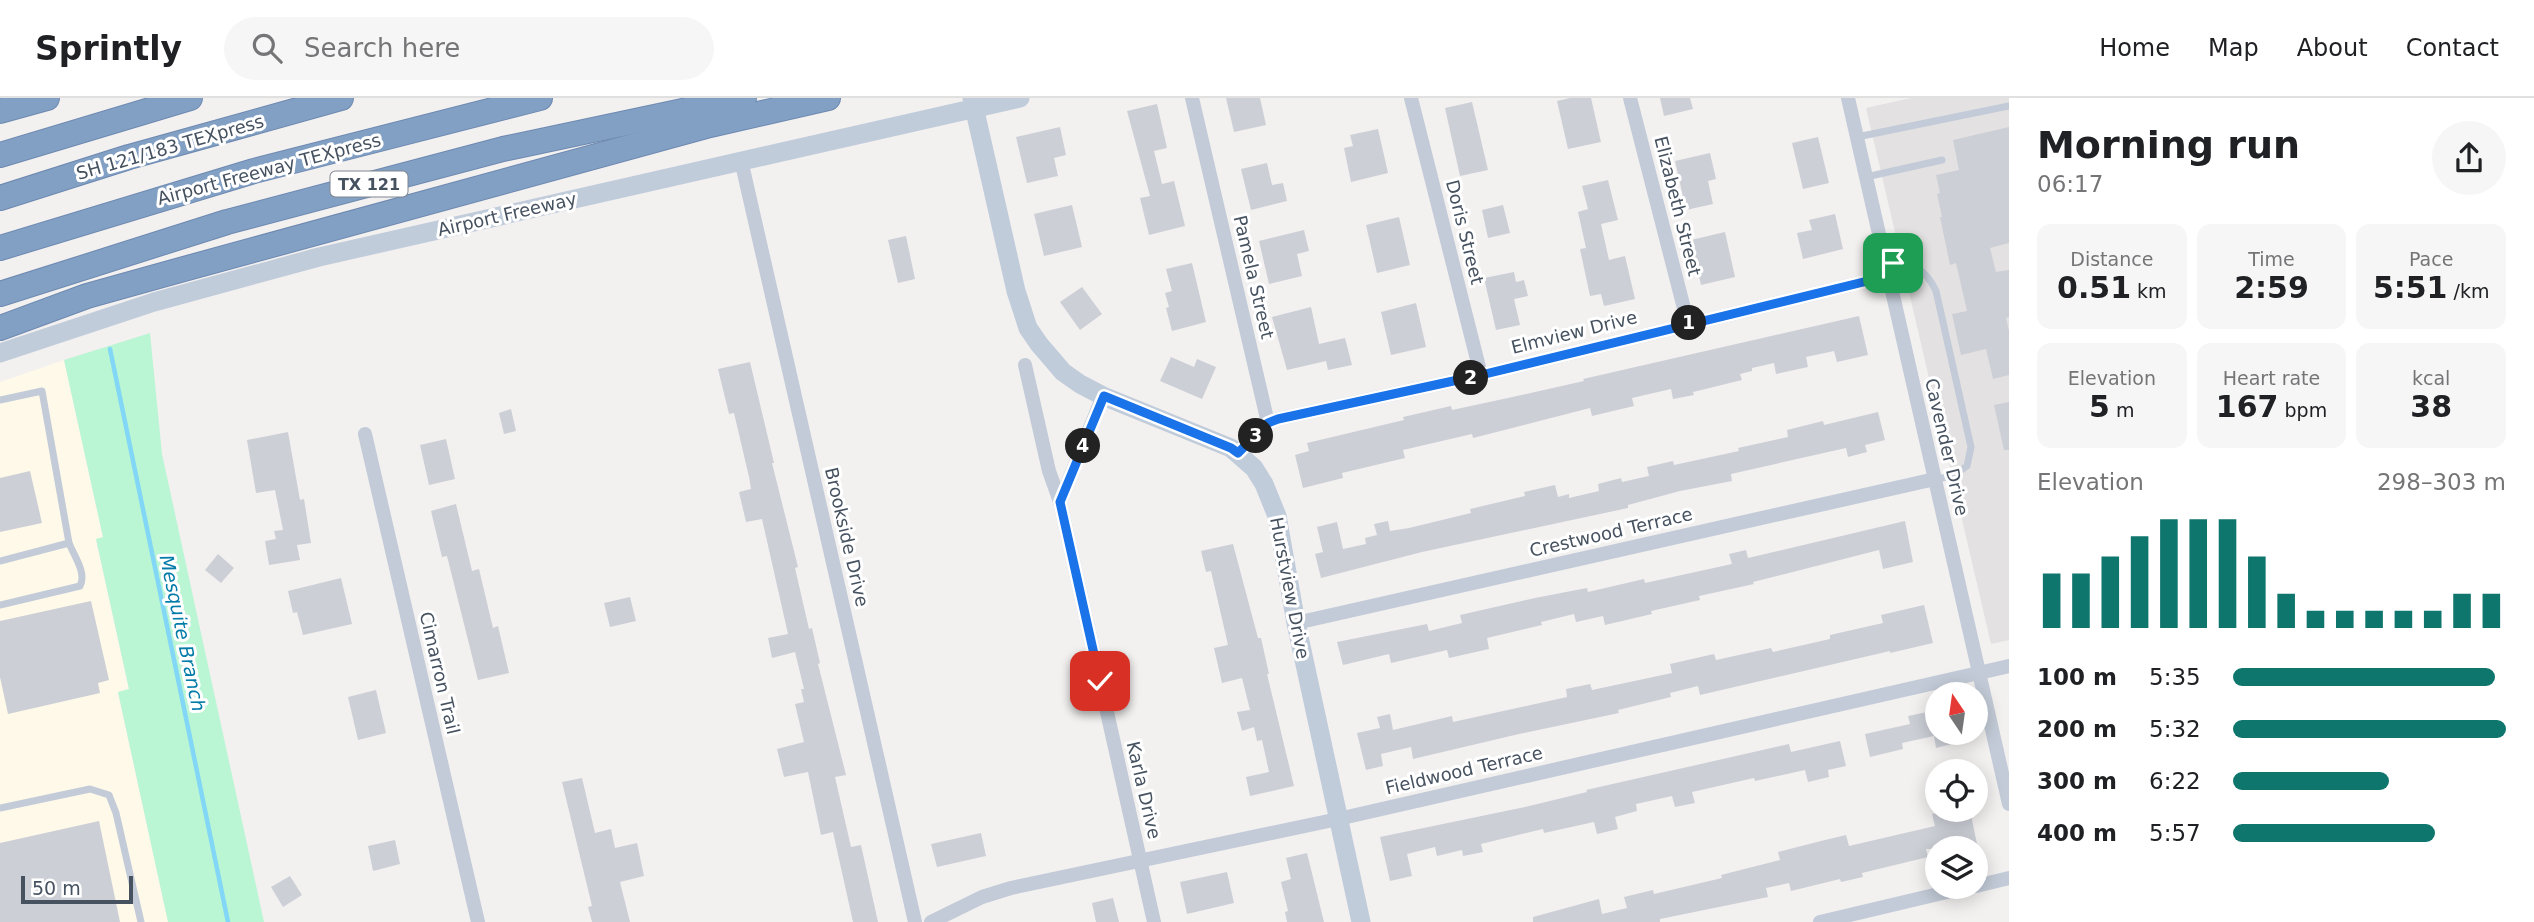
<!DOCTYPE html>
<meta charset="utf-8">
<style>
:root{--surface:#fff;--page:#f6f6f6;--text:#202124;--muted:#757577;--line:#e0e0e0;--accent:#0f766e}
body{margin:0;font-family:"DejaVu Sans",sans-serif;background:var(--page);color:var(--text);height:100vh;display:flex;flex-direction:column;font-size:26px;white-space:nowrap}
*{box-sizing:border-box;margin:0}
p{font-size:23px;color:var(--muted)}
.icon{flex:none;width:38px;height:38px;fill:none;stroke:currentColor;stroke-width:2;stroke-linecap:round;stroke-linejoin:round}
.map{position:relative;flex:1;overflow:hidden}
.side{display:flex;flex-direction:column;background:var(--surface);width:525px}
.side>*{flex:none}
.needle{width:46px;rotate:347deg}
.tools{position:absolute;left:1925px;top:584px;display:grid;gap:14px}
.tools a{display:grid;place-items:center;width:63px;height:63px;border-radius:50%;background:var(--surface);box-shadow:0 4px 18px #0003;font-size:35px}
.scale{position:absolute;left:21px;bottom:18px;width:112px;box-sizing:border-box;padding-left:7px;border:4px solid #465260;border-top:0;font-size:19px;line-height:24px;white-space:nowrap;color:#465260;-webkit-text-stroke:5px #fff;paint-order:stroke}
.pin{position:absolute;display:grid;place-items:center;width:60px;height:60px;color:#fff;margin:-30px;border-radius:14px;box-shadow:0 4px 10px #0006}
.km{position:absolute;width:35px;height:35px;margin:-18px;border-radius:50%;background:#222;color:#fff;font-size:19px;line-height:35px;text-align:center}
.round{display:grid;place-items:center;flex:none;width:74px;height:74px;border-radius:37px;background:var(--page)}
.overview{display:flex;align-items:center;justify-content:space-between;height:119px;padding:0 28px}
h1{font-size:38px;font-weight:700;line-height:52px}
.figures{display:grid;grid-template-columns:repeat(3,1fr);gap:10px;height:119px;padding:7px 28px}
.figures div{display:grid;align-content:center;border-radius:14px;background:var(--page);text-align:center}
.figures b{font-size:30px;font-weight:700}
.figures small{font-size:19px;font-weight:400}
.figures p{font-size:19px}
.chart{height:196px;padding:14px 28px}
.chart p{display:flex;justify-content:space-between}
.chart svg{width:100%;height:126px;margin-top:7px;stroke:var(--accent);stroke-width:6}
ul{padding:0 28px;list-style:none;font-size:23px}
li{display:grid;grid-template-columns:112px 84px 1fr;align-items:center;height:52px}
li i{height:18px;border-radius:9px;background:var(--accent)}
header{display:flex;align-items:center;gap:42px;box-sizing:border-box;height:98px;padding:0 35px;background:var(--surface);border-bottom:2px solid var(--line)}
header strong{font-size:33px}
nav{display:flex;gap:38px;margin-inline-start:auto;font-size:24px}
.search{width:490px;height:63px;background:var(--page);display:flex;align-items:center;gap:18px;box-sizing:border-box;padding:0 24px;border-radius:38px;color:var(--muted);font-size:26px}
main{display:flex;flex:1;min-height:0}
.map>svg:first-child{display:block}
.commercial{fill:#fef9e9}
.education{fill:#e4e1e2}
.green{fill:#baf5d4}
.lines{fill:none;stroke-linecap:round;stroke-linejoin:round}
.stream{stroke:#82d7f6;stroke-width:4.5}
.building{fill:#cccfd6}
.highway-casing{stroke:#6d89b0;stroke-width:26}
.lane{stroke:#c2cbd7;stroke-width:7}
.street{stroke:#c2cbd7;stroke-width:14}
.secondary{stroke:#c1ccdb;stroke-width:19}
.highway{stroke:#829fc4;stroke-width:24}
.route-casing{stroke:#fff;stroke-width:14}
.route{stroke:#1a73e8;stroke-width:9}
.labels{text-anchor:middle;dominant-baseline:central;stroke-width:6;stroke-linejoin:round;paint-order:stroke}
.shield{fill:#fff;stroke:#7e8690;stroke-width:2}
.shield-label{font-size:16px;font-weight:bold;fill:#465260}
.street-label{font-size:18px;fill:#465260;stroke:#fff}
.water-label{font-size:19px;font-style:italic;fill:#027ba8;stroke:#fff}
</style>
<header>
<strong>Sprintly</strong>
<div class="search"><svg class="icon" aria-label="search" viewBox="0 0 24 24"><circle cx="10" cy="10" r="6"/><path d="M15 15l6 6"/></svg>Search here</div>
<nav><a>Home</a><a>Map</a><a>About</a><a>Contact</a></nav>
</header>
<main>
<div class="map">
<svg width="2009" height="824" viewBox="0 0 2009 824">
<rect width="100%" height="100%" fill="#f3f0f0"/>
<path class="commercial" d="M64,262l39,178 -7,2 33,150 -11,3 50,229h-168v-540z"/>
<path class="education" d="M1911,0h98v542l-18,4 -125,-536z"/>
<path class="green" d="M150,235l12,121 102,468h-96l-50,-230 11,-3 -33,-150 7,-2 -39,-177z"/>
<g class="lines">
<path class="stream" d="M110,251l118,573"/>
</g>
<g class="building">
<path d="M1226,0h34l6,27 -32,7z"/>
<path d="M1570,0h21l10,44 -33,7 -11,-48z"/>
<path d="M1660,0h30l3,11 -29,7z"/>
<path d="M1472,4l16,68 -28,6 -15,-68z"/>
<path d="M1157,6l10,44 -13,3 8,33 12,-3 11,45 -36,9 -9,-37 10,-2 -23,-85z"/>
<path d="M1060,29l6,28 -12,3 4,18 -31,7 -11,-46z"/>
<path d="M2009,29v116l-19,5 6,24 13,-2v47l-3,1 3,13v44l-16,4 -7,-30 -25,6 -9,-41 15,-3 -11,-48 -6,2 -10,-48h2l-5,-23 3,-1 -4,-18 23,-5 -6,-30z"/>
<path d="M1378,31l10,44 -37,9 -7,-34 9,-2 -3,-11z"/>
<path d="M1818,39l11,46 -26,6 -11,-46z"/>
<path d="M1710,55l6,26 -8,2 5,23 -27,6 -11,-49z"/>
<path d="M1267,65l5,22 11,-2 4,18 -36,9 -10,-41z"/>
<path d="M1608,82l10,40 -17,4 8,36 16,-4 10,43 -31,7 -3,-12 -11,2 -10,-47 6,-1 -8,-36 10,-3 -6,-23z"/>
<path d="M1072,107l10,42 -38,9 -10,-42z"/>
<path d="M1503,107l7,28 -22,5 -6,-28z"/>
<path d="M1835,116l8,35 -40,10 -6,-26 15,-3 -3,-10z"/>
<path d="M1399,119l11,48 -33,8 -11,-48z"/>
<path d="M1304,132l5,21 -12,3 5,22 -33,8 -10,-43z"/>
<path d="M1725,134l10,45 -34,8 -10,-45z"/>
<path d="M906,138l9,43 -17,4 -10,-43z"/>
<path d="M1192,165l14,59 -34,9 -6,-23 3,-1 -4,-14 7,-2 -6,-22z"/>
<path d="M1514,174l2,10 8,-2 4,16 -14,3 6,26 -24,5 -12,-52z"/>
<path d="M1082,189l20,27 -22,16 -20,-28z"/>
<path d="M1416,205l10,44 -35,8 -10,-43z"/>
<path d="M1311,209l8,37 26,-6 7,27 -24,5 -2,-9 -39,9 -15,-53z"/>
<path d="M1859,218l9,39 -31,7 -3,-11 -28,6 2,10 -32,7 -2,-11 -22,5v3l-12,3 2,6 -49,12 1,3 -21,4 -2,-10 -39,9 2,8 -42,10 -2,-8 -117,30 -1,-4 -69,16 2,8 -63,15 1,5 -40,10 -8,-33 14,-4 -2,-8 97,-23 -1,-3 48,-11 1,4 56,-12 76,-17 -1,-2z"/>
<path d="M1171,259l23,10 3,-8 19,8 -14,32 -42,-18z"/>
<path d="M750,264l24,101h-2l26,104 -3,1 14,61 3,-1 8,35 -2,1 28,111 -11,2 16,70 10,-2 17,77h-25l-20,-90 -12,3 -13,-63 -24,5 -7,-28 27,-7 -9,-38 9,-2 -3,-13h3l-9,-37 -23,6 -4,-20 20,-4 -26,-115 -16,3 -7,-30 12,-3 -2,-12 -15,-64 -5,1 -11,-45z"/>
<path d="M2009,304v48h-5l-10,-45z"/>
<path d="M511,311l5,22 -12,3 -5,-21z"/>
<path d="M1878,314l7,28 -20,5 2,7 -19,5 -2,-9 -115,26 1,7 -52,10 -52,14v3l-206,44 -101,26 -6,-24 8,-2 -6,-25 20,-5 6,27 23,-5 -1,-6 12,-3 -3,-11 14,-3 2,10 19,-3 62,-15 -1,-4 55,-13 -1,-4 31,-7 3,12 11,-3v4l30,-7 -1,-7 23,-6 1,4 27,-6 -2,-9 26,-6 1,4 65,-14 -1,-3 50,-11 -1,-7 36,-9 1,4z"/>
<path d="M288,334l12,68 4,-1 7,44 -14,2 3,15 -31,5 -4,-24 11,-2 -2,-8 9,-1 -8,-40 -19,3 -9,-53z"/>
<path d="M446,341l9,40 -26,6 -9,-40z"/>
<path d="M30,373l12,52 -42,9v-54z"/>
<path d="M456,406l16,67 7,-2 14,59 5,-2 11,47 -31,7 -31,-124 -5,1 -11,-46z"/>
<path d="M1905,423l8,41 -30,7 -4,-19 -126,32 1,2 -55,12 1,4 -49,11 1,3 -47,11 -2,-9 -27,6 -2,-8 -33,8 1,3 -55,13 2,11 -40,9 -2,-8 -56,13 -2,-9 -46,11 -6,-23 90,-18 2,7 33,-8 -2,-8 75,-17 52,-10 1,4 56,-13 1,4 87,-19 -3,-10 17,-4 2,8z"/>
<path d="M1233,446l25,94h3l8,36h-2l27,112 -44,10 -4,-19 23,-5 -7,-32 -5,1 -3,-14 -12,4 -5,-19 13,-2 -8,-32 -20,5 -8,-35 14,-3 -17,-74 -5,1 -5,-21z"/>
<path d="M218,456l16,14 -13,15 -16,-13z"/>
<path d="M341,480l11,46 -49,11 -6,-23 -4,1 -5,-22z"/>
<path d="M630,499l6,24 -26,6 -6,-24z"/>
<path d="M91,503l18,79 -11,3 2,10 -92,21 -8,-37v-56z"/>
<path d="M1924,507l9,38 -43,10v-2l-190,44 -2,-9 -28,7 1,4 -53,13 1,3 -100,21 -106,25 -2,-12 -30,7 2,12 -17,4 -9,-37 23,-5 -3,-11 13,-3 3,16 59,-14 1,6 114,-25 -1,-8 24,-5 2,6 80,-17 -2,-9 44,-10 2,6 55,-12 2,4 57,-13v-4l53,-12 -2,-8z"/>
<path d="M376,592l10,43 -28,7 -10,-43z"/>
<path d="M1937,612v23h17l2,10 -20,5 -2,-12 -32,7 1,6 -33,8 -5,-23 45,-10 -2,-8z"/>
<path d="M1840,643l6,25 -18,4 1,7 -21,5 -3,-12 -50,11 -1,-3 -62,14 3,11 -20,4 -3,-11 -36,8 1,7 -22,6 3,12 -21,5 -3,-12 -50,11 -1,-4 -62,15 2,8 -20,4 -1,-6 -25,6 -2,-9 -28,7 5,22 -22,5 -10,-44 145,-30 62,-15 -1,-2 203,-46 2,8z"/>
<path d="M582,680l13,55 16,-4 4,19 22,-5 7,33 -24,6 10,40h-38l-4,-15 4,-1 -30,-124z"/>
<path d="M1950,712h20l8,39h-52l2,8 -66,16 1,4 -22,5 -1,-3 -49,12 -2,-8 -23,5 2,9 -108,22v3h-127v-5l66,-18 3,15 25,-6 -3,-11 29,-7 1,4 68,-16 -1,-3 59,-15 -2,-8 43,-11 25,-6 3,11 86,-20 -3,-12z"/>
<path d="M99,723l21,101h-120v-79z"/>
<path d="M981,735l5,23 -49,11 -6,-23z"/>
<path d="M395,742l5,24 -27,7 -5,-25z"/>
<path d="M1307,755l17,69h-37l-2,-10 3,-1 -7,-29 10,-3 -5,-21z"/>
<path d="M1227,774l7,31 -47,11 -7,-32z"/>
<path d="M290,778l12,19 -19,12 -12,-20z"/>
<path d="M1113,800l6,24h-23l-4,-19z"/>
</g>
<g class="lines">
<g class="highway-casing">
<g id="highway">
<path d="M0,13l47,-13"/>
<path d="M0,57l190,-57"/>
<path d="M0,100l129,-41 212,-59"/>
<path d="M0,150l254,-77 286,-73"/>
<path d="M0,196l227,-72 276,-73 241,-51"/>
<path d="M0,230l87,-32 86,-24 537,-147 118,-27"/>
</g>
</g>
<g class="lane">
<path d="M1857,39l152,-31"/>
<path d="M1866,79l76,-17"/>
<path d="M1885,165c25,-1 40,4 51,28l35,156 -4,19 -14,10 -17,3"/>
<path d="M0,302l42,-9 27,152 -69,18"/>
<path d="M0,507l80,-19c7,-13 -6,-30 -11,-43"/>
<path d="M0,710l90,-19 19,6 7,18 25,109"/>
</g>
<g class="street">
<path d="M1192,0l76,325"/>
<path d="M1411,0l70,277"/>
<path d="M1630,0l58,226"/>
<path d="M1848,0l161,706"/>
<path d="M741,62l174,762"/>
<path d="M1025,267l24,106 11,31"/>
<path d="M1103,298l-43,106 94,420"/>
<path d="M365,336l113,488"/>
<path d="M1238,355l30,-30 10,-4 203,-44 407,-99"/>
<path d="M1296,525l639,-144"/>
<path d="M1976,788l33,-8"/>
<path d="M931,824l51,-25 29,-9 327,-69 671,-153"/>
<path d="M1820,824l148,-35"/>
</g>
<g class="secondary">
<path d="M972,0l44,193 12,37 11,16 24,28 17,12 23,12 128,52 23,20 10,16 13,32 19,107 65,299"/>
<path d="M0,255l154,-51 165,-45 701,-159"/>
</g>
<use href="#highway" class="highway"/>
</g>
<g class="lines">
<g class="route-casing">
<path id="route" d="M1100,583l-40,-179 44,-106 127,52 7,5 30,-30 10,-4 203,-44 407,-99 -3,-13h8"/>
</g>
<use href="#route" class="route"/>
</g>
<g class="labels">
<rect class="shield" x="330.5" y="73.5" width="77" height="25" rx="5"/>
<g class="shield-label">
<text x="369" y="86">TX 121</text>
</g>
<g class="street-label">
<text transform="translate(170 49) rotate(-16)">SH 121/183 TEXpress</text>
<text transform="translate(269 71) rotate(-15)">Airport Freeway TEXpress</text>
<text transform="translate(1678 108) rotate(76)">Elizabeth Street</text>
<text transform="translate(507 116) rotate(-13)">Airport Freeway</text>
<text transform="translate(1465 134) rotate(76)">Doris Street</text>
<text transform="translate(1254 179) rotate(77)">Pamela Street</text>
<text transform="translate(1574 234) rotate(-14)">Elmview Drive</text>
<text transform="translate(1947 349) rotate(77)">Cavender Drive</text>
<text transform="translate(1611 434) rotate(-13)">Crestwood Terrace</text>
<text transform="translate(847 439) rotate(77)">Brookside Drive</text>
<text transform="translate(1290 490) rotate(79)">Hurstview Drive</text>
<text transform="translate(440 575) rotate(77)">Cimarron Trail</text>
<text transform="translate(1464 672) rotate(-13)">Fieldwood Terrace</text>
<text transform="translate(1144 692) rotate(77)">Karla Drive</text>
</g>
<g class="water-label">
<text transform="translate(183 535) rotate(78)">Mesquite Branch</text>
</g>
</g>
</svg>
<div class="tools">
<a><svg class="needle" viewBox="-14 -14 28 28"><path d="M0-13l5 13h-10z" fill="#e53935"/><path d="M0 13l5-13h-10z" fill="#757577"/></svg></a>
<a><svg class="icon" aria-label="locate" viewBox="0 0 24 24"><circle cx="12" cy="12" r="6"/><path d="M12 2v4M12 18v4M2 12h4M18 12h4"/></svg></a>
<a><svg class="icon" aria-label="layers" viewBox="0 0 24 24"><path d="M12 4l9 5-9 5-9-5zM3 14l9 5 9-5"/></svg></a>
</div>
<div class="scale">50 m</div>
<div class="pin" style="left:1893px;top:165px;background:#1e9e55"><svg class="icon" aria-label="arrive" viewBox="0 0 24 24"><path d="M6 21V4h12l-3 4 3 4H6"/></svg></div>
<div class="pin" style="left:1100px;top:583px;background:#d93025"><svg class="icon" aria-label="check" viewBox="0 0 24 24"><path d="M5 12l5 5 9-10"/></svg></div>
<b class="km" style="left:1689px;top:225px">1</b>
<b class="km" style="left:1471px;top:280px">2</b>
<b class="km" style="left:1256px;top:338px">3</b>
<b class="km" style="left:1083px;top:348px">4</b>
</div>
<section class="side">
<div class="overview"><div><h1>Morning run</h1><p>06:17</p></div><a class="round"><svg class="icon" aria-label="share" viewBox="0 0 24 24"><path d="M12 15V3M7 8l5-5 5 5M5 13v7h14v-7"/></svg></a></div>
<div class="figures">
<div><p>Distance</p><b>0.51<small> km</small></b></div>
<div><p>Time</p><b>2:59</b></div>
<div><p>Pace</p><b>5:51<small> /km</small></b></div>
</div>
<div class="figures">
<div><p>Elevation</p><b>5<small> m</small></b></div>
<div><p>Heart rate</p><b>167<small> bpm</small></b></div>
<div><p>kcal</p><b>38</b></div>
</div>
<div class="chart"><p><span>Elevation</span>298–303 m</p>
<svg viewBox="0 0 160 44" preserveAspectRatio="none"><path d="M5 44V25M15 44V25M25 44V19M35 44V12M45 44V6M55 44V6M65 44V6M75 44V19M85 44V32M95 44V38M105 44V38M115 44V38M125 44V38M135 44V38M145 44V32M155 44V32"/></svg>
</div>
<ul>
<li><b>100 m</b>5:35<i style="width:96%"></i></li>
<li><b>200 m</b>5:32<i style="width:100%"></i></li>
<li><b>300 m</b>6:22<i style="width:57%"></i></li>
<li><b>400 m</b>5:57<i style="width:74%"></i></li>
</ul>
</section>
</main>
